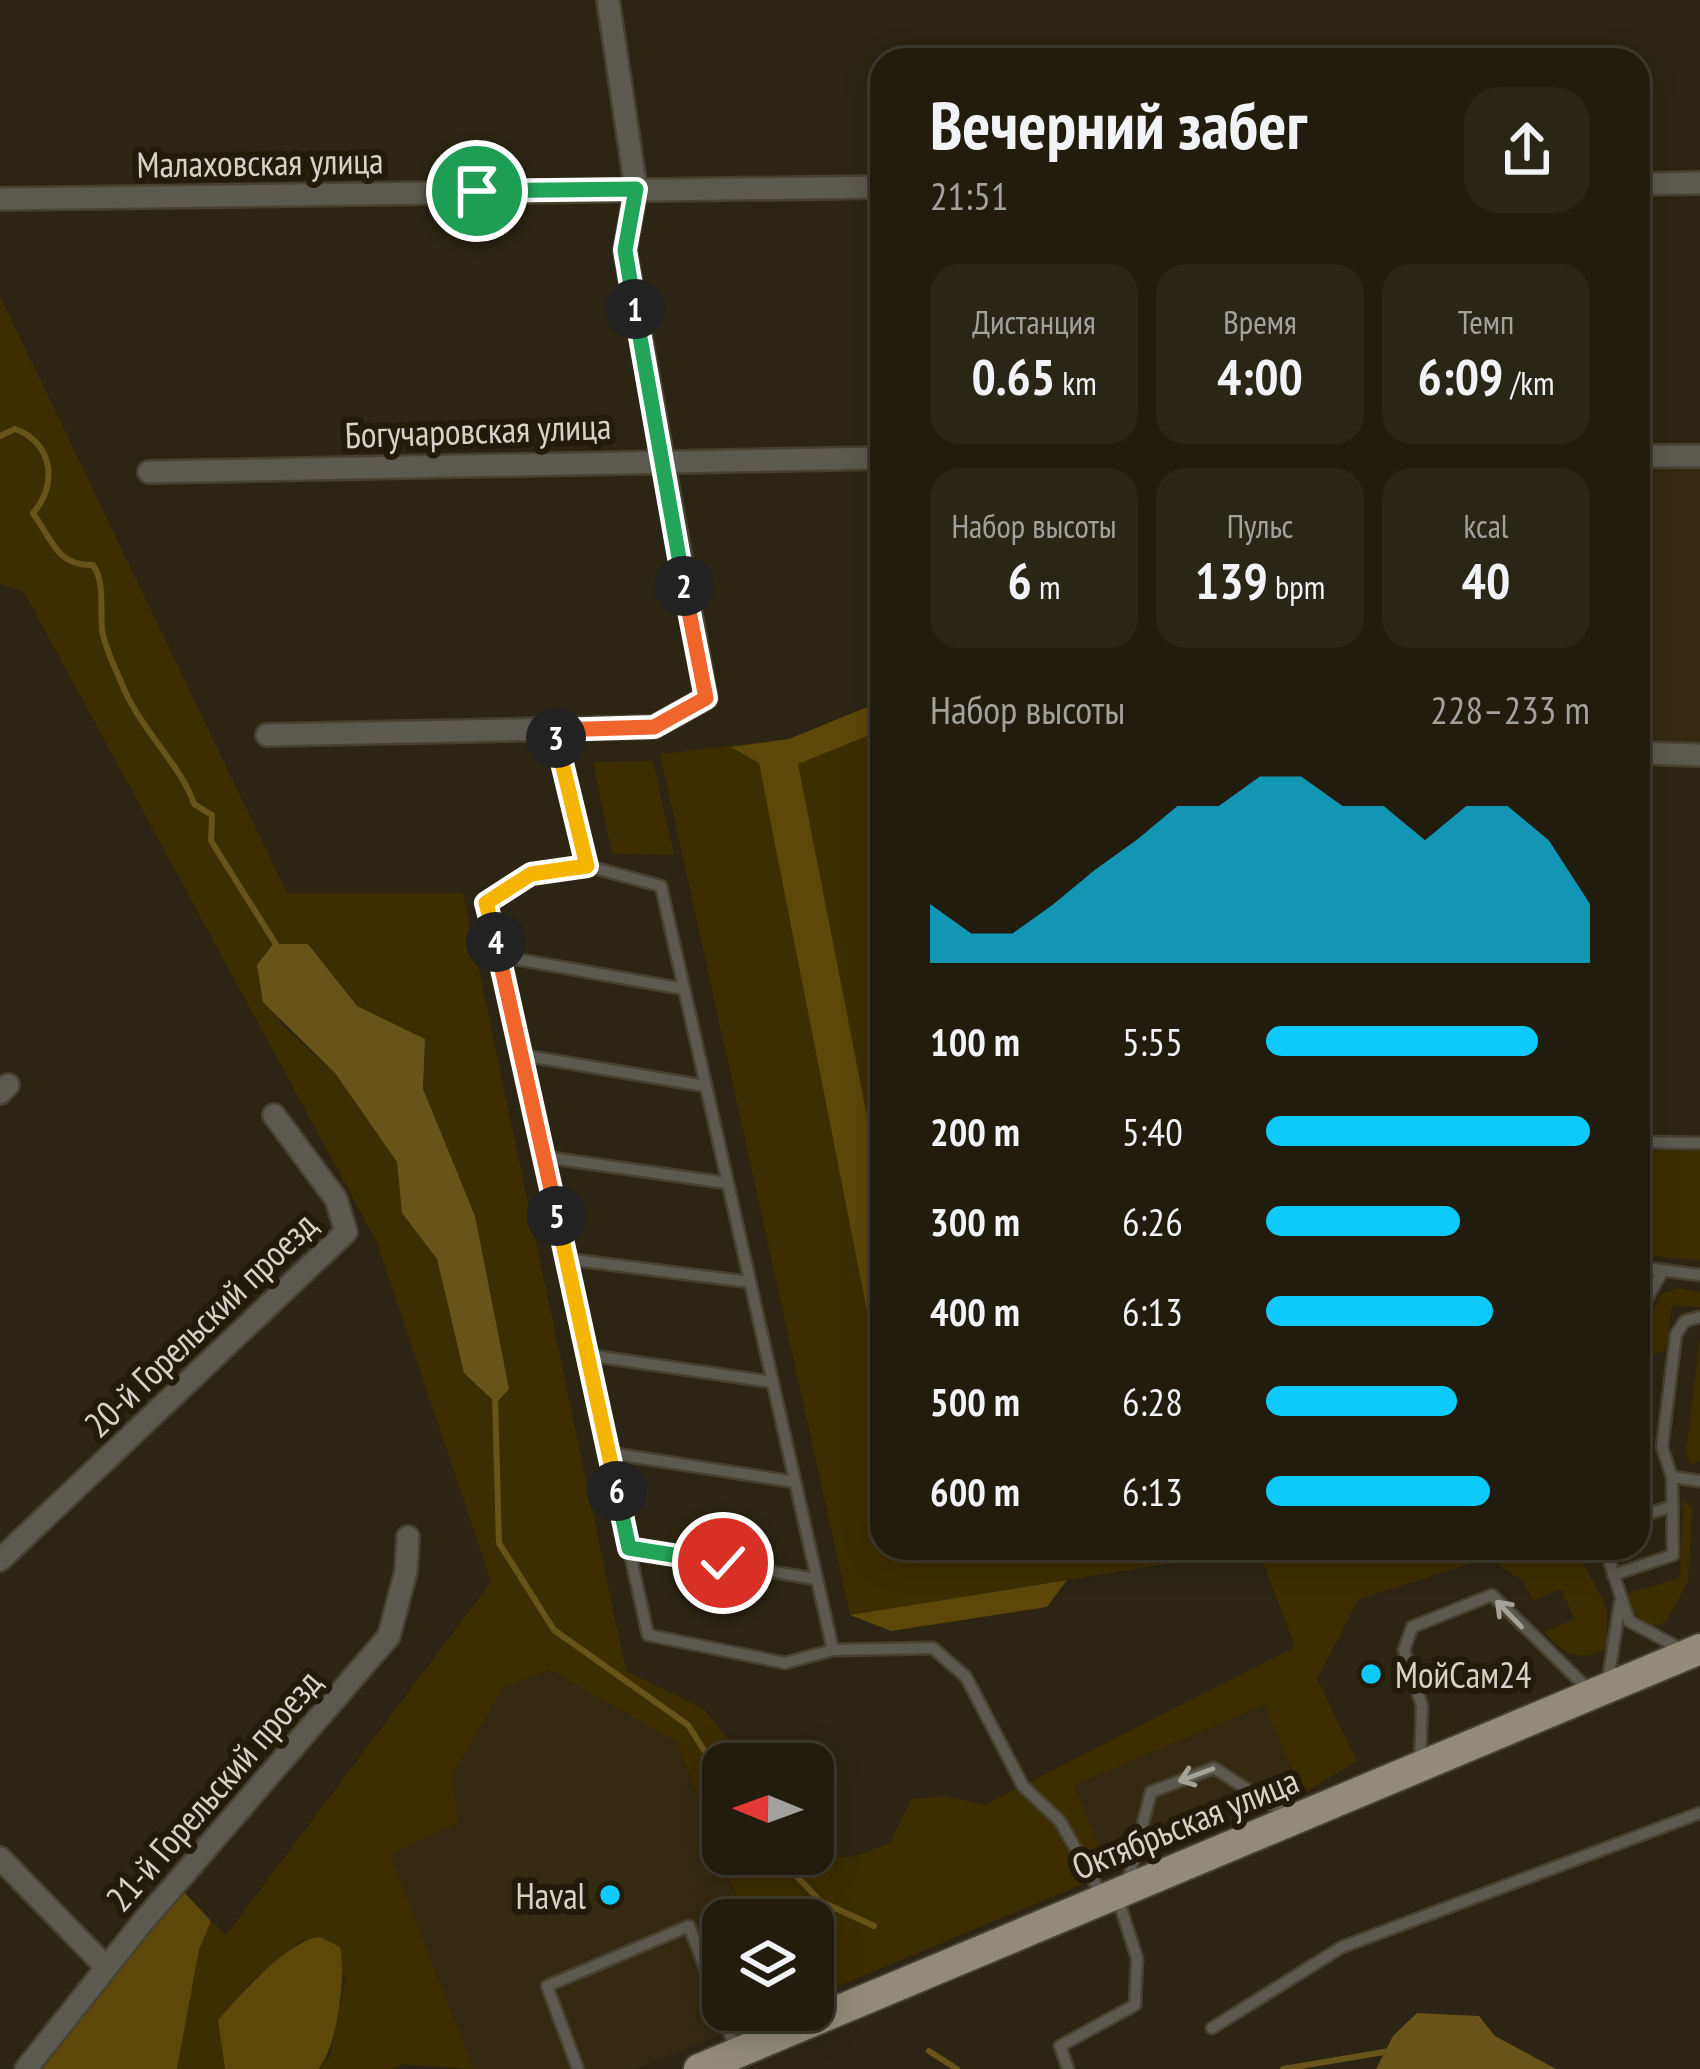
<!DOCTYPE html>
<html lang="ru">
<meta charset="utf-8">
<style>
:root{--surface:#211c0e;--page:#292517;--text:#f1f3f6;--muted:#a2a19e;--line:#3e3a2e;--accent:#0dcafa}
body{margin:0;font-family:"PT Sans Narrow",sans-serif;background:var(--page);color:var(--text);height:100vh;display:flex;flex-direction:column;font-size:45px;white-space:nowrap}
*{box-sizing:border-box;margin:0}
p{font-size:39px;color:var(--muted)}
.icon{flex:none;width:66px;height:66px;fill:none;stroke:currentColor;stroke-width:2;stroke-linecap:round;stroke-linejoin:round}
.map{position:relative;flex:1;overflow:hidden}
.panel{position:absolute;left:870px;top:48px;width:780px;height:1512px;display:flex;flex-direction:column;background:var(--surface);border-radius:36px;box-shadow:0 6px 30px #0003,0 0 0 3px var(--line)}
.panel>*{flex:none}
.needle{width:78px;rotate:271deg}
.fabs{position:absolute;left:702px;top:1743px;display:grid;gap:24px}
.fabs a{display:grid;place-items:center;width:132px;height:132px;border-radius:24px;background:var(--surface);box-shadow:0 6px 30px #0003,0 0 0 3px var(--line);font-size:60px}
.pin{position:absolute;display:grid;place-items:center;width:102px;height:102px;color:#fff;margin:-51px;border:6px solid #fff;border-radius:50%;box-shadow:0 3px 12px #0007}
.km{position:absolute;width:60px;height:60px;margin:-30px;border-radius:50%;background:#222;color:#fff;font-size:33px;line-height:60px;text-align:center}
.round{display:grid;place-items:center;flex:none;width:126px;height:126px;border-radius:36px;background:var(--page)}
.head{display:flex;align-items:center;justify-content:space-between;height:204px;padding:0 60px}
h1{font-size:66px;font-weight:700;line-height:90px}
.metrics{display:grid;grid-template-columns:repeat(3,1fr);gap:18px;height:204px;padding:12px 60px}
.metrics div{display:grid;align-content:center;border-radius:30px;background:var(--page);text-align:center}
.metrics b{font-size:51px;font-weight:700}
.metrics small{font-size:33px;font-weight:400}
.metrics p{font-size:33px}
.chart{height:336px;padding:24px 60px}
.chart p{display:flex;justify-content:space-between}
.chart svg{width:100%;height:216px;margin-top:12px;fill:var(--accent);opacity:.7}
ul{padding:0 60px;list-style:none;font-size:39px}
li{display:grid;grid-template-columns:192px 144px 1fr;align-items:center;height:90px}
li i{height:30px;border-radius:15px;background:var(--accent)}
.map>svg:first-child{display:block}
.built{fill:#342a11}
.green{fill:#3d2e02;fill-rule:evenodd}
.forest{fill:#5d480a}
.water{fill:#685319}
.lines{fill:none;stroke-linecap:round;stroke-linejoin:round}
.stream{stroke:#685319;stroke-width:6}
.lane-casing{stroke:#474130;stroke-width:15}
.street-casing{stroke:#474130;stroke-width:26}
.primary-casing{stroke:#474130;stroke-width:34}
.lane{stroke:#5c5950;stroke-width:10}
.street{stroke:#5c5950;stroke-width:21}
.primary{stroke:#928b79;stroke-width:30}
.oneway{stroke:#a5a297}
.split-1-casing{stroke:#fff;stroke-width:24}
.split-2-casing{stroke:#fff;stroke-width:24}
.split-3-casing{stroke:#fff;stroke-width:24}
.split-4-casing{stroke:#fff;stroke-width:24}
.split-5-casing{stroke:#fff;stroke-width:24}
.split-6-casing{stroke:#fff;stroke-width:24}
.split-7-casing{stroke:#fff;stroke-width:24}
.split-1{stroke:#22a559;stroke-width:15}
.split-2{stroke:#22a559;stroke-width:15}
.split-3{stroke:#f0652b;stroke-width:15}
.split-4{stroke:#f5b400;stroke-width:15}
.split-5{stroke:#f0652b;stroke-width:15}
.split-6{stroke:#f5b400;stroke-width:15}
.split-7{stroke:#22a559;stroke-width:15}
.poi-dot{fill:#0dcafa;stroke:#231b0a;stroke-width:4.5}
.labels{text-anchor:middle;dominant-baseline:central;stroke-width:12;stroke-linejoin:round;paint-order:stroke}
.street-label{font-size:36px;fill:#d6d2c7;stroke:#231b0a}
.poi-label{font-size:36px;fill:#d6d2c7;stroke:#231b0a;text-anchor:start}
</style>
<div class="map">
<svg width="1700" height="2069" viewBox="0 0 1700 2069">
<rect width="100%" height="100%" fill="#2c2513"/>
<g class="built">
<path d="M1700,467v278l-62,-3v-274z"/>
<path d="M551,1670l126,72 68,178h-22v90l57,1 -145,58h-161l-84,-214 67,-32 -5,-48 51,-88z"/>
<path d="M1266,1705l36,89 -193,79 -36,-88z"/>
</g>
<g class="green">
<path d="M0,296l287,597h176l163,778 78,38 44,55h-25v90l130,3 37,-14 22,-44 34,-3 38,9 311,-158 -37,-98 -408,66 -190,-861 129,-15 93,-38v847h637l-161,52 -41,79 40,82 -55,33 -37,-89 -191,80 35,88 -296,124v-77h-68l-68,-178 -127,-72 -47,18 -51,87 6,48 -68,32 84,214 -72,-5 -10,5h-74l12,-13 16,-78 -43,-39 -50,41 -35,40 7,49h-48l22,-119 12,-29 15,14 265,-353 -114,-340 -353,-650 -24,-8zM273,944h35l49,62 68,33 -2,50 52,127 33,172 -44,-15 -27,-114 -35,-46 -5,-51 -62,-89 -53,-48 -25,-59z"/>
<path d="M653,761l21,94 -62,-1 -19,-92z"/>
<path d="M1638,1150l62,1v109l-62,-5z"/>
<path d="M1678,1288l22,4v15l-28,-2 -6,45 -28,10v-32h9l13,-34z"/>
<path d="M1700,1336v125l-8,3 -6,-9z"/>
<path d="M1683,1500l9,8 -4,74 -22,40 -16,5 -12,-7 -12,-26 54,-16z"/>
<path d="M1542,1548h34l31,60v40c-29,16 -43,6 -63,-16l30,-13 -13,-30 -28,12 -10,-20 -26,-17z"/>
</g>
<g class="forest">
<path d="M882,701v29l-84,34 84,429v194l-123,-624 -28,-16 58,-8z"/>
<path d="M1067,1580l-20,27 -156,24 -41,-16z"/>
<path d="M182,1890l29,31 -12,29 -22,119h-137z"/>
<path d="M320,1937l20,10c6,30 -2,100 -22,122h-93l-7,-49c23,-26 70,-80 102,-83z"/>
</g>
<g class="water">
<path d="M273,944h35l49,62 68,33 -2,50 52,127 34,173 -13,14 -32,-30 -27,-114 -35,-46 -5,-51 -62,-89 -72,-71 -6,-37z"/>
<path d="M1417,2013l62,3 16,20 61,33h-180l17,-33z"/>
</g>
<g class="lines">
<g class="stream">
<path d="M0,436l15,-7c37,13 44,55 18,84 19,27 24,53 60,52 12,17 7,44 9,64 1,15 13,38 19,53 17,45 61,84 73,122l18,11 -1,26 66,105"/>
<path d="M495,1397l4,146 55,87 134,95 35,55"/>
<path d="M776,1854l44,47 54,25"/>
<path d="M929,2051l28,18"/>
<path d="M1283,2069l107,-18"/>
</g>
<g class="lane-casing">
<g id="lane">
<path d="M554,731l33,135 74,20 172,764"/>
<path d="M587,866l-56,8 -45,29 162,732 137,28 48,-13 100,-2 33,29 57,109 37,35 43,76"/>
<path d="M499,956l185,33"/>
<path d="M521,1055l184,31"/>
<path d="M1638,1142l62,1"/>
<path d="M544,1157l183,26"/>
<path d="M566,1259l184,23"/>
<path d="M1638,1267l62,8"/>
<path d="M1638,1315l25,-45"/>
<path d="M587,1355l185,27"/>
<path d="M609,1453l186,29"/>
<path d="M1672,1477l28,4"/>
<path d="M1638,1517l35,-11"/>
<path d="M629,1548l187,31"/>
<path d="M1605,1548l24,73 52,28"/>
<path d="M1613,1575l60,-20 -1,-78 -10,-30 14,-113 9,-13 15,-4"/>
<path d="M1608,1680l12,-77"/>
<path d="M1420,1763l2,-57 -18,-56 8,-23 80,-32 99,97"/>
<path d="M1127,1885l24,-93 63,-24 74,47"/>
<path d="M1212,2028l130,-81 358,-134"/>
<path d="M578,2069l-31,-83 142,-60 47,124"/>
<path d="M1068,2069l-8,-23 75,-41 2,-47 -20,-62"/>
</g>
</g>
<g class="street-casing">
<g id="street">
<path d="M1638,184l62,-1"/>
<path d="M0,199l882,-12"/>
<path d="M1638,456h62"/>
<path d="M149,472l733,-14"/>
<path d="M267,735l387,-8 52,-29 -81,-448 11,-61 -28,-189"/>
<path d="M1638,753l62,2"/>
<path d="M0,1093l8,-8"/>
<path d="M0,1560l346,-328 -10,-33 -62,-84"/>
<path d="M0,1858l106,109"/>
<path d="M26,2069l116,-146 247,-287 17,-65 2,-34"/>
</g>
</g>
<g class="primary-casing">
<path id="primary" d="M699,2069l1001,-420"/>
</g>
<use href="#lane" class="lane"/>
<use href="#street" class="street"/>
<use href="#primary" class="primary"/>
</g>
<defs><path id="oneway-shaft" d="M-6 0H5M1.5-3L5.5 0L1.5 3" fill="none" stroke-width="1.6" stroke-linecap="round" stroke-linejoin="round" transform="scale(3)"/></defs>
<g class="oneway">
<use href="#oneway-shaft" transform="translate(1509 1614) rotate(-134)"/>
<use href="#oneway-shaft" transform="translate(1196 1775) rotate(160)"/>
</g>
<g class="lines">
<g class="split-1-casing">
<path id="split-1" d="M477,191l159,-2 -11,61 10,59"/>
</g>
<g class="split-2-casing">
<path id="split-2" d="M635,309l49,277"/>
</g>
<g class="split-3-casing">
<path id="split-3" d="M556,738l-2,-8 100,-3 52,-29 -22,-112"/>
</g>
<g class="split-4-casing">
<path id="split-4" d="M496,942l-10,-39 45,-29 56,-8 -31,-128"/>
</g>
<g class="split-5-casing">
<path id="split-5" d="M496,942l61,274"/>
</g>
<g class="split-6-casing">
<path id="split-6" d="M557,1216l60,275"/>
</g>
<g class="split-7-casing">
<path id="split-7" d="M617,1491l12,57 94,15"/>
</g>
<use href="#split-1" class="split-1"/>
<use href="#split-2" class="split-2"/>
<use href="#split-3" class="split-3"/>
<use href="#split-4" class="split-4"/>
<use href="#split-5" class="split-5"/>
<use href="#split-6" class="split-6"/>
<use href="#split-7" class="split-7"/>
</g>
<g class="poi-dot">
<circle cx="1371" cy="1674" r="12"/>
<circle cx="610" cy="1895" r="12"/>
</g>
<g class="labels">
<g class="street-label">
<text transform="translate(260 162) rotate(-1)">Малаховская улица</text>
<text transform="translate(478 430) rotate(-2)">Богучаровская улица</text>
<text transform="translate(200 1324) rotate(-44)">20-й Горельский проезд</text>
<text transform="translate(213 1790) rotate(-49)">21-й Горельский проезд</text>
<text transform="translate(1185 1823) rotate(-22)">Октябрьская улица</text>
</g>
<g class="poi-label">
<text x="1395" y="1674">МойСам24</text>
<text x="586" y="1895" text-anchor="end">Haval</text>
</g>
</g>
</svg>
<div class="fabs">
<a><svg class="needle" viewBox="-14 -14 28 28"><path d="M0-13l5 13h-10z" fill="#e53935"/><path d="M0 13l5-13h-10z" fill="#a2a19e"/></svg></a>
<a><svg class="icon" aria-label="layers" viewBox="0 0 24 24"><path d="M12 4l9 5-9 5-9-5zM3 14l9 5 9-5"/></svg></a>
</div>
<div class="pin" style="left:477px;top:191px;background:#1e9e55"><svg class="icon" aria-label="arrive" viewBox="0 0 24 24"><path d="M6 21V4h12l-3 4 3 4H6"/></svg></div>
<div class="pin" style="left:723px;top:1563px;background:#d93025"><svg class="icon" aria-label="check" viewBox="0 0 24 24"><path d="M5 12l5 5 9-10"/></svg></div>
<b class="km" style="left:635px;top:309px">1</b>
<b class="km" style="left:684px;top:586px">2</b>
<b class="km" style="left:556px;top:738px">3</b>
<b class="km" style="left:496px;top:942px">4</b>
<b class="km" style="left:557px;top:1216px">5</b>
<b class="km" style="left:617px;top:1491px">6</b>
<section class="panel">
<div class="head"><div><h1>Вечерний забег</h1><p>21:51</p></div><a class="round"><svg class="icon" aria-label="share" viewBox="0 0 24 24"><path d="M12 15V3M7 8l5-5 5 5M5 13v7h14v-7"/></svg></a></div>
<div class="metrics">
<div><p>Дистанция</p><b>0.65<small> km</small></b></div>
<div><p>Время</p><b>4:00</b></div>
<div><p>Темп</p><b>6:09<small> /km</small></b></div>
</div>
<div class="metrics">
<div><p>Набор высоты</p><b>6<small> m</small></b></div>
<div><p>Пульс</p><b>139<small> bpm</small></b></div>
<div><p>kcal</p><b>40</b></div>
</div>
<div class="chart"><p><span>Набор высоты</span>228–233 m</p>
<svg viewBox="0 0 160 44" preserveAspectRatio="none"><path d="M0 44V32L10 38L20 38L30 32L40 25L50 19L60 12L70 12L80 6L90 6L100 12L110 12L120 19L130 12L140 12L150 19L160 32V44z"/></svg>
</div>
<ul>
<li><b>100 m</b>5:55<i style="width:84%"></i></li>
<li><b>200 m</b>5:40<i style="width:100%"></i></li>
<li><b>300 m</b>6:26<i style="width:60%"></i></li>
<li><b>400 m</b>6:13<i style="width:70%"></i></li>
<li><b>500 m</b>6:28<i style="width:59%"></i></li>
<li><b>600 m</b>6:13<i style="width:69%"></i></li>
</ul>
</section>
</div>
